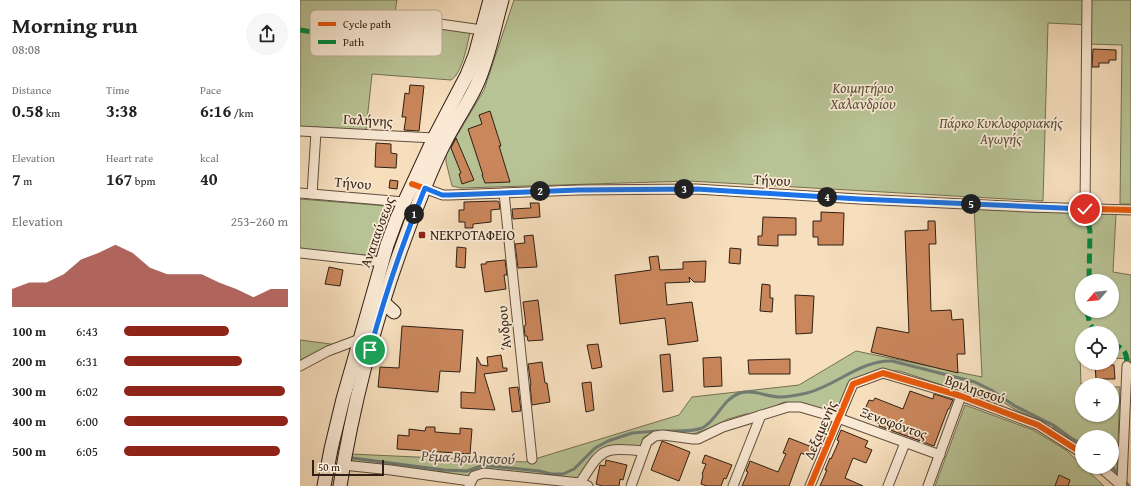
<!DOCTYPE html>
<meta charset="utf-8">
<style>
:root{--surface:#fff;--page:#f6f6f6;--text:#222;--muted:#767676;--accent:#8f2418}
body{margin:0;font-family:"Gentium Book Plus",serif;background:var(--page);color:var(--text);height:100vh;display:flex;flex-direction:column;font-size:15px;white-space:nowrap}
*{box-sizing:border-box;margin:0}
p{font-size:13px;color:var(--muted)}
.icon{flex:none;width:22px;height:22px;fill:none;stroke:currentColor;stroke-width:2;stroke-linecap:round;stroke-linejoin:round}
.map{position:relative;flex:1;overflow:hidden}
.details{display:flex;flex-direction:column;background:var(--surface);width:300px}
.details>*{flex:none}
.needle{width:26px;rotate:243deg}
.buttons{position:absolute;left:775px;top:274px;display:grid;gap:8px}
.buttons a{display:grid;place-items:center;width:44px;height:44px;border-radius:50%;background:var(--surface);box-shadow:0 1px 3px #0004;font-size:20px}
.scale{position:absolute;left:12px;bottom:10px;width:72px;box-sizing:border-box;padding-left:4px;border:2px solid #2f1f14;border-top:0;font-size:11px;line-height:14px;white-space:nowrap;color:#2f1f14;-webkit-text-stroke:3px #faead5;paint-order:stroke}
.pin{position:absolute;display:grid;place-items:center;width:34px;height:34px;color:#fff;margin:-17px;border:2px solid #fff;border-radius:50%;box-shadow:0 1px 4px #0007}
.km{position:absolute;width:20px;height:20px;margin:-10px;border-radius:50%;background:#222;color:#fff;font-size:11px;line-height:20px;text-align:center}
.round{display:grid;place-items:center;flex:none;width:42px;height:42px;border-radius:21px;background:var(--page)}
.summary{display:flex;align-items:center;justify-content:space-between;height:68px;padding:0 12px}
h1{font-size:22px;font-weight:600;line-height:30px}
.metrics{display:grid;grid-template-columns:repeat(3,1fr);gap:6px;height:68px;padding:4px 12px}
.metrics div{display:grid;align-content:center}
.metrics b{font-size:17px;font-weight:600}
.metrics small{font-size:11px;font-weight:400}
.metrics p{font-size:11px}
.chart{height:112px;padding:8px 12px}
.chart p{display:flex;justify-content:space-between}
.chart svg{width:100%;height:72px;margin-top:4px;fill:var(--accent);opacity:.7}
ul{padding:0 12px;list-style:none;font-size:13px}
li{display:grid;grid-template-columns:64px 48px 1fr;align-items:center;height:30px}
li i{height:10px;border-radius:5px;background:var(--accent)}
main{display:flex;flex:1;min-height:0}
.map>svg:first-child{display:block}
.green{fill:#b8c395;stroke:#747154;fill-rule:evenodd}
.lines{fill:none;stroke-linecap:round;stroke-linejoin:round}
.stream{stroke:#727d75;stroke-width:3}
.building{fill:#cb875c;stroke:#2f1f14}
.minor-casing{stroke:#614f3e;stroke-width:11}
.secondary-casing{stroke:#2f1f14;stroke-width:15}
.minor{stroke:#faead5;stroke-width:9}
.secondary{stroke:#faead5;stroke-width:13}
.quiet{stroke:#00873e;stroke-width:5;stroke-dasharray:10 5;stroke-linecap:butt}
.cycleway-casing{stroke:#faead5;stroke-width:8}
.cycleway{stroke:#e8590c;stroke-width:6}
.route-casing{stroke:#fff;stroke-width:8}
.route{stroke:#1a73e8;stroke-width:5}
.poi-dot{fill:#8f2418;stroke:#faead5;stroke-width:1.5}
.labels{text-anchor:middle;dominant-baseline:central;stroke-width:3.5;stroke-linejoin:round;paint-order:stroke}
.park-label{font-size:14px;font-style:italic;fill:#58503b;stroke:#faead5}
.street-label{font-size:14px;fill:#2f1f14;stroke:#faead5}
.poi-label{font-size:14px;fill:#2f1f14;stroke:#faead5;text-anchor:start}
.water-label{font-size:15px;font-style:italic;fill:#504e45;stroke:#faead5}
.key{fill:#faead5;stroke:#bdad9b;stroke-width:1}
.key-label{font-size:11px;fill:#2f1f14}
</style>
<main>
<section class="details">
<div class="summary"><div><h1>Morning run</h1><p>08:08</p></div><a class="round"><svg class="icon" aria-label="share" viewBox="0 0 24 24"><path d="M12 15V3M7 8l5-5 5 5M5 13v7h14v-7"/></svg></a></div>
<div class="metrics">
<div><p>Distance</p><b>0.58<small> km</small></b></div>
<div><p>Time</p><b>3:38</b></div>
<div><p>Pace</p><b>6:16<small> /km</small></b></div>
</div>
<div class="metrics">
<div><p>Elevation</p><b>7<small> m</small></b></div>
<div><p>Heart rate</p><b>167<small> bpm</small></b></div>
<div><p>kcal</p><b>40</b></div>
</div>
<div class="chart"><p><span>Elevation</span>253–260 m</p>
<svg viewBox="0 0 160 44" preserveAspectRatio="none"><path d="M0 44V33L10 29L20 29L30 24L40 15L50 11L60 6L70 11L80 20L90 24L100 24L110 24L120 29L130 33L140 38L150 33L160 33V44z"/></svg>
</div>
<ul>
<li><b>100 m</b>6:43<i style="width:64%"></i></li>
<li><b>200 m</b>6:31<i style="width:72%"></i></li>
<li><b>300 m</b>6:02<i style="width:98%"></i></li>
<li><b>400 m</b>6:00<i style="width:100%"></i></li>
<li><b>500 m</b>6:05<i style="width:95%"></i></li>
</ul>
</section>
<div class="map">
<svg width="831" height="486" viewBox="0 0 831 486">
<rect width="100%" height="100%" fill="#f7dfbe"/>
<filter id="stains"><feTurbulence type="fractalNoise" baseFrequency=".005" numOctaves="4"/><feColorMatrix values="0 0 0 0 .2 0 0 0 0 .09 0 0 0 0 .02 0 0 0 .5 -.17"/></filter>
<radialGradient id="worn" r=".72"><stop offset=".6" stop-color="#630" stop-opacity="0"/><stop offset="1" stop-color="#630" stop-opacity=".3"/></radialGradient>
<g class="green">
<path d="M0,0h97l-2,12 76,16c-3,12 -8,45 -20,52l-79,-6 -6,56 -66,-3z"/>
<path d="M214,0h617v204h-11l2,-159 -33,-1 1,-19 -42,-2 -5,178 -354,-20 -228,7 -9,-2 -6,-24v-8l38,-64z"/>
<path d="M0,199l87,7 -13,50 -74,-7z"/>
<path d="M674,206l59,6 83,2 -3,58 18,3v108l-1,-24 -18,-1v-25h-30v24h-2l1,27 14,1h-13v30h30v-28h8l-3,85 -7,-5h2v-30h-30v12l-13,-7 -18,-17 -35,-15 -23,-14 -20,-9 -17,-3 -11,2 -45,-15h-22l-26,12 -15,30 -32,-9 -21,-2 -23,11 -15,1 -18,5 -15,8 -20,7 -30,-1 -14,2 -5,2v9l-31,1 -33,32 -110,-2 -27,-5 -70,-6 -24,-6 2,-6 174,8 154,-47 13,-18 107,-12 57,-34 126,26zM782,281h30v30h-30z"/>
<path d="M0,340l38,5 -38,19z"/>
<path d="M665,405l68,25 33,20 16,15v2h2l20,19h-169z"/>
</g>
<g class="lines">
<g class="stream">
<path d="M365,431c12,0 26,1 37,-3 15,-7 20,-29 38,-35 13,-4 27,4 40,4 9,0 18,-2 27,-4 29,-7 53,-33 85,-32l83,21 16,8 24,16 38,19 18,13 11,6"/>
<path d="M52,458l92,12 23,1 14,-5h9l49,5 12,3h12l11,-5 21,-21 13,-7 24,-8 26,-2"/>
<path d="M812,467l8,9"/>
<path d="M824,480l5,6"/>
</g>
</g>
<g class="building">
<path d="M793,49l23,1v10h-7v3h-10v4h-7z"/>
<path d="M110,85l14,1 -5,45 -15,-1 2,-13h-4l3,-24 4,1z"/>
<path d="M190,111l11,35h-2l11,36 -25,1 -3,-8h1l-15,-46 14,-5 -3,-9z"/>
<path d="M156,138l18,42 -12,4 -3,-10 2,-1 -10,-25z"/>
<path d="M76,143l15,1v9l6,1 -1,14 -21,-1z"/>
<path d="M90,180l8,1 -1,8 -8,-1z"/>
<path d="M197,201l2,1 1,7 -9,1v12l-18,2v4h-8v-6h-6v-12h5v-8z"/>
<path d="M230,203h9l1,14 -27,2 -1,-10 19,-1z"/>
<path d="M521,212l23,1 -1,32h-25v-8h-5v-16h8z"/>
<path d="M463,217l33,1v17h-18v11l-20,-1v-9h4z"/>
<path d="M628,221h7l1,23h-7l2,67 20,-1 1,10 11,-1 2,35h-8l1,19 -87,-21 6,-25 32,6 -4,-102 23,-1z"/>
<path d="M233,235l4,32 -19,1 -3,-24 10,-1 -1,-7z"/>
<path d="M157,247l9,1 -1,20 -9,-1z"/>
<path d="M430,248l11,1 -1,15 -11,-1z"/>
<path d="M358,256l2,14 23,-1v-7l23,-1 -1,21h-11l-5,-5 1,5 -25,1 2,22 25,-3 6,39 -30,4 -3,-27 -45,6 -5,-49 36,-5 -2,-13z"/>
<path d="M205,260l2,15h-3l2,14 -21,3 -4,-28h5v-2z"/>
<path d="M29,267l14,3 -3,16 -15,-2z"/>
<path d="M462,284l8,1v13h3l-1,14 -12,-1z"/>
<path d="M495,295l19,1 -2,37 -16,1z"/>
<path d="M238,300l5,40 -15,1 -1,-5h-2l-1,-10 2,-1 -3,-23z"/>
<path d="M102,326l61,4 -3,42 -20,-1 -2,21 -60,-5 2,-20 19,1z"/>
<path d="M298,344l4,23 -10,2 -5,-24z"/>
<path d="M370,354l3,37 -10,1 -3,-37z"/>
<path d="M201,355l2,13h4v3l-23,3 11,36 -34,-2v-16l14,1 2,-36 4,8 7,1 -1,-9z"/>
<path d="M421,357l1,29 -18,1 -1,-29z"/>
<path d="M490,359v15h-41l-1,-14z"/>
<path d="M242,362l3,21h2l3,19 -18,3 -2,-20h1l-3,-21z"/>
<path d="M795,365h19l1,14h-19z"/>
<path d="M291,382l3,28 -8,2 -4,-29z"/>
<path d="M218,387l3,24 -9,1 -3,-24z"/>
<path d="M610,391l23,8 1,-5 19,6 -4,9h-1l-14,37 -55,-20 1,-2 -2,-1 -16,-7 7,-16 4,1 2,-3 28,11z"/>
<path d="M126,427h9v5l25,2v-6l12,1 -2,25 -73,-5 1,-14 11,1v-7l16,2z"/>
<path d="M541,430l27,11 -3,6 7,3 -6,13 -13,-5 -8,20 18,8h-43l7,-16h-2l5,-12 1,1 8,-18 -2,-1z"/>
<path d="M489,438l23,9 -4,9 -7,-3 -12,33h-47l6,-14 -2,-1 4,-10 28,11 8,-18 -3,-1z"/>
<path d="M362,441l28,11 -11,29 -28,-11z"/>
<path d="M405,455l27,10 -6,14 -2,-1 -3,8h-14l-6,-2 2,-9 -1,-1 4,-10 -4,-1z"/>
<path d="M306,460l21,5 -4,15 -3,-1 -1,7h-17l-6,-2 4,-19 5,1z"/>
<path d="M759,475l11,5 -2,6h-13z"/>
</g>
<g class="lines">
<g class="minor-casing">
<g id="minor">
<path d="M105,19l77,11"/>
<path d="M0,131l134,7"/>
<path d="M121,187l22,8h7l128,-5 118,-1 163,10 169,8 103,3"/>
<path d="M0,193l104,9"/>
<path d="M204,193l28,266"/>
<path d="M12,194l4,-62"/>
<path d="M785,209l2,-209"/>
<path d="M0,253l82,9"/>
<path d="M0,366l28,-15 32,-12"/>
<path d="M43,465l48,5 79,11"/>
<path d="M800,467l22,19"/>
<path d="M280,483c22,-34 21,-36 63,-32"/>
<path d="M820,484l2,-3 5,-115"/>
<path d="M169,486l5,-10 10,-3 96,10 8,3"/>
<path d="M331,486l16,-44 8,-6 8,-1 30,4h5l25,-12 65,-20h12l38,11 102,37"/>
<path d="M433,486l28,-71"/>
<path d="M510,486l43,-102 30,-11 78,23 77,29 44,28"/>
<path d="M588,486l17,-43"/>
<path d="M628,486l33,-90"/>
</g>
</g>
<g class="secondary-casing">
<g id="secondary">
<path d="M83,302l11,10"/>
<path d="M24,486l7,-37 12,-50 44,-154 10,-27 37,-80 33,-63 8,-20 15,-55"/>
<path d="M40,486c16,-101 45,-202 84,-297 8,-20 17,-41 28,-60 8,-15 18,-29 25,-45 12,-27 17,-56 25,-84"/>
</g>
</g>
<use href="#minor" class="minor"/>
<use href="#secondary" class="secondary"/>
<g class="quiet">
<path d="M0,30c20,3 39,8 58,11 24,3 47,-7 68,-19"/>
<path d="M785,209l5,22 -1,50"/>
<path d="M787,311l3,14 7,8"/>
<path d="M812,343c13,6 15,9 15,23"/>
</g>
<g class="cycleway-casing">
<g id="cycleway">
<path d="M112,184l31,11h7l128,-5 118,-1 163,10 169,8 103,3"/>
<path d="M510,486l43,-102 30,-11 78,23 77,29 44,28"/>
</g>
</g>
<use href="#cycleway" class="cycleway"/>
</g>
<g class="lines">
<g class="route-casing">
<path id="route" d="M70,350c15,-55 33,-109 55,-162l17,7h8l128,-5 118,-1 163,10 226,10"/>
</g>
<use href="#route" class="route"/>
</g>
<rect class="poi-dot" x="118" y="231" width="8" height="8" rx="2"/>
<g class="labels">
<g class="park-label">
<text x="563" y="88">Κοιμητήριο<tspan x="563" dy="16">Χαλανδρίου</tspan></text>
<text x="701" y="123">Πάρκο Κυκλοφοριακής<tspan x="701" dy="16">Αγωγής</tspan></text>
</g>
<g class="street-label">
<text transform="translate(68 120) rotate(3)">Γαλήνης</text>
<text transform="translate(472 180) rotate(3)">Τήνου</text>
<text transform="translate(53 183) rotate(5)">Τήνου</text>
<text transform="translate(77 232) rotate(-70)">Αναπαύσεως</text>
<text transform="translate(204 328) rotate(-96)">Άνδρου</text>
<text transform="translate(675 389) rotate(19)">Βριλησσού</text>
<text transform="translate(594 423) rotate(20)">Ξενοφόντος</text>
<text transform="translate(520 430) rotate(-67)">Δεξαμενής</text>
</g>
<g class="poi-label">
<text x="130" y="235">ΝΕΚΡΟΤΑΦΕΙΟ</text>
</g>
<g class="water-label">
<text transform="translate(168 457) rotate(2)">Ρέμα Βριλησσού</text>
</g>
</g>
<rect x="10" y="10" width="132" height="46" rx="6" class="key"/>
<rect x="18" y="22" width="18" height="4" fill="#e8590c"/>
<rect x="18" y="40" width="18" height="4" fill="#00873e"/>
<g class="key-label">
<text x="43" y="28">Cycle path</text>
<text x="43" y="46">Path</text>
</g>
<rect width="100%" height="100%" filter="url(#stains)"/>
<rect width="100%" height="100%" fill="url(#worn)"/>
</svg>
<div class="buttons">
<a><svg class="needle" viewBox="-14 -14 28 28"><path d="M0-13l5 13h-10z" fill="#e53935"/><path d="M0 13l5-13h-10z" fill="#767676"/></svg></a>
<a><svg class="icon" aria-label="locate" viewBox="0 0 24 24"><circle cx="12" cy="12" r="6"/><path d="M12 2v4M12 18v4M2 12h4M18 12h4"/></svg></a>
<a>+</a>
<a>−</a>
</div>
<div class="scale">50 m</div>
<div class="pin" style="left:70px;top:350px;background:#1e9e55"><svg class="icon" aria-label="arrive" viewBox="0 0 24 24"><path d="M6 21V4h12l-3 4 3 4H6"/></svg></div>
<div class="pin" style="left:785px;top:209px;background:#d93025"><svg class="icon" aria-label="check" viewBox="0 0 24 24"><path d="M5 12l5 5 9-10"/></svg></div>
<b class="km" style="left:114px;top:214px">1</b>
<b class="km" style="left:240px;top:191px">2</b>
<b class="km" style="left:384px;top:189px">3</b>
<b class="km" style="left:527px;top:197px">4</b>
<b class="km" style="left:671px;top:204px">5</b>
</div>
</main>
